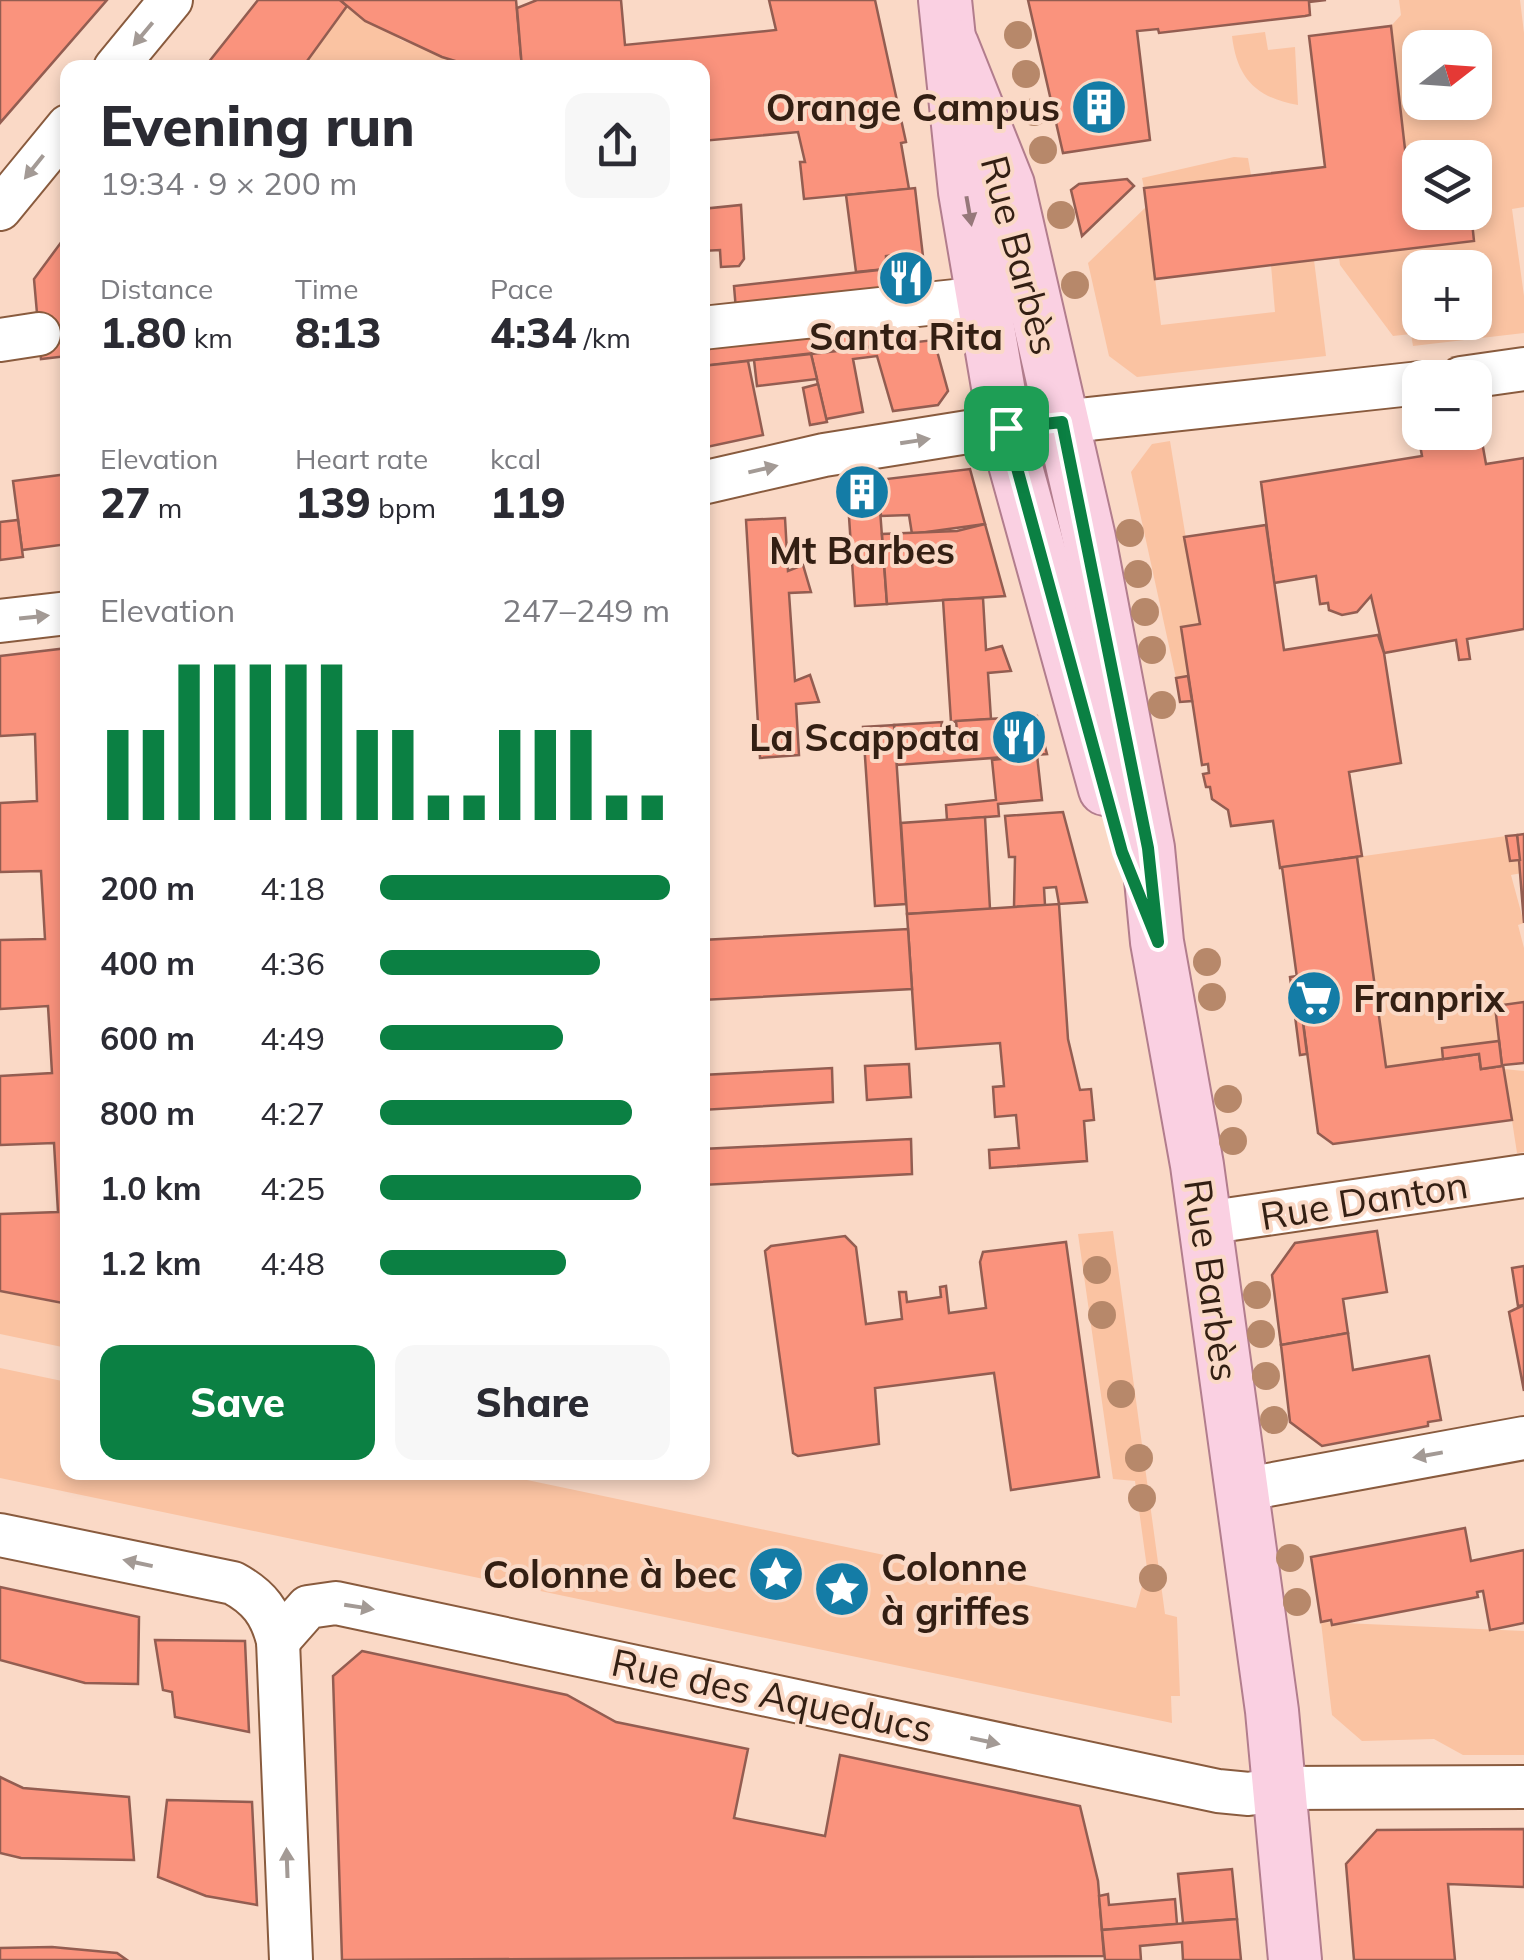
<!DOCTYPE html>
<meta charset="utf-8">
<style>
:root{--surface:#fff;--page:#f7f7f7;--text:#2b2b33;--muted:#7c7c81;--accent:#0b8043}
body{margin:0;font-family:Mulish,sans-serif;background:var(--page);color:var(--text);height:100vh;display:flex;flex-direction:column;font-size:38px;white-space:nowrap}
*{box-sizing:border-box;margin:0}
p{font-size:32px;color:var(--muted)}
.icon{flex:none;width:55px;height:55px;fill:none;stroke:currentColor;stroke-width:2;stroke-linecap:round;stroke-linejoin:round}
.map{position:relative;flex:1;overflow:hidden}
.details{position:absolute;left:60px;top:60px;width:650px;height:1420px;display:flex;flex-direction:column;background:var(--surface);border-radius:20px;box-shadow:0 5px 15px #0003}
.details>*{flex:none}
.needle{width:65px;rotate:73deg}
.tools{position:absolute;left:1402px;top:30px;display:grid;gap:20px}
.tools a{display:grid;place-items:center;width:90px;height:90px;border-radius:20px;background:var(--surface);box-shadow:0 5px 15px #0003;font-size:50px}
.pin{position:absolute;display:grid;place-items:center;width:85px;height:85px;color:#fff;margin:-42px;border-radius:20px;box-shadow:0 5px 15px #0006}
.round{display:grid;place-items:center;flex:none;width:105px;height:105px;border-radius:20px;background:var(--page)}
.headline{display:flex;align-items:center;justify-content:space-between;height:170px;padding:0 40px}
h1{font-size:55px;font-weight:800;line-height:75px}
.stats{display:grid;grid-template-columns:repeat(3,1fr);gap:15px;height:170px;padding:10px 40px}
.stats div{display:grid;align-content:center}
.stats b{font-size:42px;font-weight:800}
.stats small{font-size:28px;font-weight:400}
.stats p{font-size:28px}
.chart{height:280px;padding:20px 40px}
.chart p{display:flex;justify-content:space-between}
.chart svg{width:100%;height:180px;margin-top:10px;stroke:var(--accent);stroke-width:6}
.primary-button{display:flex;gap:20px;margin-top:auto;padding:20px 40px}
.primary-button a{flex:1;height:115px;border-radius:20px;background:var(--accent);color:#fff;font-size:40px;font-weight:800;line-height:115px;text-align:center}
.primary-button a+a{background:var(--page);color:var(--text)}
ul{padding:0 40px;list-style:none;font-size:32px}
li{display:grid;grid-template-columns:160px 120px 1fr;align-items:center;height:75px}
li i{height:25px;border-radius:12px;background:var(--accent)}
.map>svg:first-child{display:block}
.green{fill:#fac3a2;fill-rule:evenodd}
.building{fill:#fa937d;stroke:#935d51;stroke-width:2.5}
.lines{fill:none;stroke-linecap:round;stroke-linejoin:round}
.minor-casing{stroke:#895b3e;stroke-width:46}
.major-casing{stroke:#b27d8d;stroke-width:56}
.minor{stroke:#fff;stroke-width:42}
.major{stroke:#fad0e2;stroke-width:52}
.tree{fill:#b7886a}
.oneway{fill:#a39a95}
.oneway2{fill:#96787a}
.route-casing{stroke:#fff;stroke-width:20}
.route{stroke:#0b8043;stroke-width:12}
.labels{text-anchor:middle;dominant-baseline:central;stroke-width:8;stroke-linejoin:round;paint-order:stroke}
.poi-label{font-size:38px;font-weight:bold;fill:#331f13;stroke:#fad9c6;text-anchor:end}
.street-label{font-size:38px;fill:#331f13;stroke:#fad9c6}
</style>
<div class="map">
<svg width="1524" height="1960" viewBox="0 0 1524 1960">
<rect width="100%" height="100%" fill="#fad9c6"/>
<g class="green">
<path d="M1399,0h121l4,33v174l-12,2 12,87v37l-111,13 -2,-12 -18,2 -53,-71 -1,-8 135,-16 1,-83 -10,-1 -2,-5 -57,6 -15,-132 10,-11zM1420,48h55v54h-55zM1420,268h55v54h-55z"/>
<path d="M347,6l54,34 77,28h-176z"/>
<path d="M1265,32l3,18 27,-3 3,58c-41,-7 -61,-26 -66,-69z"/>
<path d="M1234,157l14,1 3,17 -107,13 -2,-10z"/>
<path d="M1146,207l15,118 114,-13 -4,-47 43,-5 12,96 -189,21 -28,-21 -21,-93z"/>
<path d="M1170,441l30,183 -19,3 7,49 -12,2 -45,-206 21,-28z"/>
<path d="M1506,836l4,24h10l2,13 -11,2 13,48 -6,2 6,23v54l-29,4 4,35 -56,7v11l-57,8 -29,-210z"/>
<path d="M1504,1069l20,2v81l-7,1z"/>
<path d="M1113,1231l52,383 12,3 3,79h-9l1,27 -1172,-245v-110l67,14 1,90 426,1 642,135 11,-40 -12,-87 -22,-2 -35,-245z"/>
<path d="M0,1292l67,13v43l-67,-14z"/>
<path d="M1321,1622l203,9v124h-61l-29,-16 -72,2 -30,-26z"/>
</g>
<g class="building">
<path d="M0,0h107l-107,123z"/>
<path d="M258,0h82l7,6 -45,62h-98z"/>
<path d="M340,0h176l6,68h-44l-36,-11 -77,-36z"/>
<path d="M537,0h84l4,45 151,-15 -7,-30h106l31,142 -5,1 8,46 -105,10 -4,-37h5l-7,-30 -96,9v-73h-180l-5,-60z"/>
<path d="M1028,0h298l-17,2 1,13 -5,1 -146,17 -1,-4 -21,2 13,109 -87,13z"/>
<path d="M1391,26l15,132 58,-6 1,6h-45v54h51l3,29 -319,38 -11,-91 181,-21 -16,-131z"/>
<path d="M1127,179l7,7 -52,50 -11,-46 8,-6z"/>
<path d="M915,188l9,77 -29,3 -1,-13 -8,1v13l-30,3 -10,-77z"/>
<path d="M741,205l3,54 -5,7 -18,1 -1,-17 -18,1v-42z"/>
<path d="M68,233v123l-27,3 -7,-80z"/>
<path d="M924,265l3,26 -191,19 -2,-24z"/>
<path d="M907,318l3,24 -208,24v-27z"/>
<path d="M934,340l14,51 -10,14 -45,6 -16,-55 -24,3 10,53 -37,7 -15,-65z"/>
<path d="M811,354l6,25 -60,7 -3,-26z"/>
<path d="M748,361l15,74 -61,13v-82z"/>
<path d="M818,384l9,38 -17,3 -7,-37z"/>
<path d="M1475,415l6,21 -61,9 -3,-21 3,8h55z"/>
<path d="M1481,436l5,28 38,-6v171l-57,10 3,20 -11,1 -3,-20 -72,13 -13,-57 -14,16 -15,3 -13,-5 -1,-7 -8,1 -4,-28 -42,7 -13,-101 161,-26 -2,-11z"/>
<path d="M970,469l15,55 -73,10 -3,-19 -28,1 -3,-36z"/>
<path d="M68,474v70l-46,6 -9,-69z"/>
<path d="M878,480l1,16 -34,4v-13z"/>
<path d="M879,496l8,108 -32,2 -7,-104z"/>
<path d="M785,518l3,53 15,-6 8,27 -22,1 6,88 15,-6 9,27 -23,2 3,51 -39,3 -14,-238z"/>
<path d="M18,520l5,37 -23,3v-38z"/>
<path d="M985,524l20,72 -118,8 -5,-70 75,-3z"/>
<path d="M1266,525l18,125 94,-15 6,18 17,110 -52,9 13,84 -82,12 -7,-47 -42,5 -3,-16 -16,-11 -2,-12h-4l-3,-13 6,-1 -1,-9 -6,1 -21,-138 19,-3 -16,-87z"/>
<path d="M983,598l3,52 16,-4 9,25 -23,2 3,46 -40,3 -8,-122z"/>
<path d="M68,648v656l-68,-13v-77l58,-2 -4,-69 -54,2v-69l52,-3 -4,-67 -48,3v-69l45,-1 -4,-68 -41,1v-69l37,-2 -2,-67 -35,2v-80z"/>
<path d="M1188,676l4,25 -12,1 -4,-24z"/>
<path d="M1037,716l10,38 -150,11 -3,-40 48,-3 -2,15 -14,-2 1,18 32,-4 -3,-28z"/>
<path d="M894,725l12,179 -31,2 -12,-179z"/>
<path d="M1037,755l5,45 -44,4 1,12 -52,4 -1,-15 50,-5 -4,-40z"/>
<path d="M1063,812l24,90 -28,2 -3,-17 -12,1 1,17 -31,2 1,-50h-6l-4,-41z"/>
<path d="M985,817l5,92 -83,5 -6,-91z"/>
<path d="M1524,834v89l-7,-88z"/>
<path d="M1517,835l3,25 -10,1 -4,-25z"/>
<path d="M1357,857l29,210 93,-13 2,15 21,-3 -7,-60 29,-4v61l-21,2 9,55 -179,24 -15,-11 -36,-266z"/>
<path d="M1059,904l9,135 12,51 11,-1 3,31 -10,1 3,40 -97,7 -1,-18 30,-2 -3,-33 -21,2 -2,-30 11,-1 -4,-43 -84,6 -9,-135z"/>
<path d="M908,929l4,60 -210,11v-60z"/>
<path d="M1297,976l10,78 -7,1 -10,-78z"/>
<path d="M1499,1041l3,25 -21,3 -2,-15 -36,5 -1,-11z"/>
<path d="M909,1064l2,33 -44,3 -2,-34z"/>
<path d="M832,1068l1,34 -131,8v-35z"/>
<path d="M911,1139l1,35 -210,11v-36z"/>
<path d="M1377,1231l10,61 -44,7 5,34 -67,12 -9,-70 23,-32z"/>
<path d="M845,1236l11,11 10,77 36,-5 -3,-27h7l1,10 34,-5 -1,-10 6,-1 3,27 37,-5 -6,-46 3,-10 83,-10 33,235 -88,13 -17,-117 -119,15 4,56 -81,12 -5,-3 -28,-202 6,-5z"/>
<path d="M1524,1266v39l-6,1 -6,-38z"/>
<path d="M1524,1305v86l-15,-79z"/>
<path d="M1348,1333l5,37 76,-14 12,64 -13,2v4l-106,20 -32,-24 -9,-77z"/>
<path d="M1465,1528l6,33 53,-11v73l-34,7 -7,-39 -6,1 1,5 -146,28 -1,-5 -10,2 -10,-65z"/>
<path d="M0,1587l139,30 -1,67 -53,-1 -85,-23z"/>
<path d="M155,1640l90,1 4,91 -74,-15 -3,-25 -9,-2z"/>
<path d="M362,1651l205,44 49,27 132,27 -14,69 91,18 15,-81 240,51 18,75 6,75 -762,4 -9,-284z"/>
<path d="M0,1777l23,11 106,9 5,63 -113,-2 -21,-5z"/>
<path d="M167,1800l85,2 5,103 -51,-9 -48,-19z"/>
<path d="M1524,1829v58l-76,-3 7,76h-101l-8,-96 31,-34z"/>
<path d="M1232,1869l5,50 -54,4 -5,-49z"/>
<path d="M1108,1894l1,11 66,-6 2,25 -75,6 -3,-34z"/>
<path d="M1237,1919l4,41h-58l-1,-18 -42,4 1,14h-36l-3,-30z"/>
<path d="M52,1947l65,6 10,7h-127v-12z"/>
</g>
<g class="lines">
<g class="minor-casing">
<g id="minor">
<path d="M115,68l56,-68"/>
<path d="M0,209l68,-83"/>
<path d="M702,328l281,-30"/>
<path d="M0,340l39,-6"/>
<path d="M1461,378l63,-9"/>
<path d="M702,483l122,-28 144,-23 452,-49"/>
<path d="M0,621l68,-8"/>
<path d="M1205,1223l319,-47"/>
<path d="M1241,1490l283,-52"/>
<path d="M0,1535l233,48c26,14 38,30 45,58l13,319"/>
<path d="M278,1641l30,-34 28,-4 882,188 31,3 31,-6 244,-1"/>
</g>
</g>
<g class="major-casing">
<g id="major">
<path d="M945,0l20,192 40,236 100,361"/>
<path d="M952,45l56,140 81,353 59,310 9,94 40,223 75,546 23,249"/>
</g>
</g>
<use href="#minor" class="minor"/>
<use href="#major" class="major"/>
</g>
<g class="tree">
<circle cx="1018" cy="35" r="14"/>
<circle cx="1026" cy="74" r="14"/>
<circle cx="1034" cy="112" r="14"/>
<circle cx="1043" cy="150" r="14"/>
<circle cx="1061" cy="215" r="14"/>
<circle cx="1075" cy="285" r="14"/>
<circle cx="1130" cy="533" r="14"/>
<circle cx="1138" cy="574" r="14"/>
<circle cx="1145" cy="612" r="14"/>
<circle cx="1152" cy="650" r="14"/>
<circle cx="1162" cy="705" r="14"/>
<circle cx="1207" cy="962" r="14"/>
<circle cx="1212" cy="997" r="14"/>
<circle cx="1228" cy="1099" r="14"/>
<circle cx="1233" cy="1141" r="14"/>
<circle cx="1097" cy="1270" r="14"/>
<circle cx="1257" cy="1295" r="14"/>
<circle cx="1102" cy="1315" r="14"/>
<circle cx="1261" cy="1334" r="14"/>
<circle cx="1266" cy="1376" r="14"/>
<circle cx="1121" cy="1394" r="14"/>
<circle cx="1274" cy="1420" r="14"/>
<circle cx="1139" cy="1458" r="14"/>
<circle cx="1142" cy="1498" r="14"/>
<circle cx="1290" cy="1558" r="14"/>
<circle cx="1153" cy="1578" r="14"/>
<circle cx="1297" cy="1602" r="14"/>
</g>
<defs><path id="oneway-solid" d="M-6-.8H1V-3.2L6.5 0L1 3.2V.8H-6Z" transform="scale(2.5)"/></defs>
<g class="oneway">
<use href="#oneway-solid" transform="translate(143 34) rotate(130)"/>
<use href="#oneway-solid" transform="translate(34 167) rotate(129)"/>
<use href="#oneway-solid" transform="translate(915 441) rotate(-9)"/>
<use href="#oneway-solid" transform="translate(763 469) rotate(-13)"/>
<use href="#oneway-solid" transform="translate(34 617) rotate(-6)"/>
<use href="#oneway-solid" transform="translate(1428 1455) rotate(170)"/>
<use href="#oneway-solid" transform="translate(138 1563) rotate(-168)"/>
<use href="#oneway-solid" transform="translate(359 1607) rotate(9)"/>
<use href="#oneway-solid" transform="translate(985 1741) rotate(12)"/>
<use href="#oneway-solid" transform="translate(287 1863) rotate(-92)"/>
</g>
<use class="oneway2" href="#oneway-solid" transform="translate(969 211) rotate(80)"/>
<g class="lines">
<g class="route-casing">
<path id="route" d="M1062,422l86,426 10,94 -36,-90 -116,-424z"/>
</g>
<use href="#route" class="route"/>
</g>
<defs>
<g id="building-disc" transform="scale(2.875)"><circle r="9.5" fill="#147ca6" stroke="#fad9c6"/><path d="M-4-6H4V6H1V3H-1V6H-4ZM-2.5-4.3h1.7v1.8h-1.7ZM.8-4.3h1.7v1.8H.8ZM-2.5-1h1.7V.8h-1.7ZM.8-1h1.7V.8H.8Z" fill="#fff"/></g>
<g id="restaurant-disc" transform="scale(2.875)"><circle r="9.5" fill="#147ca6" stroke="#fad9c6"/><path d="M-5-6h1v4h1v-4h1v4h1v-4h1v5L-1.5 .5V6h-2V.5L-5-1ZM5-6V6H3V1.5H1.5Q1.5-4 5-6Z" fill="#fff"/></g>
<g id="supermarket-disc" transform="scale(2.875)"><circle r="9.5" fill="#147ca6" stroke="#fad9c6"/><path d="M-6-5.5h2.5l.6 2H6L4.5 2H-2.5L-4.4-4H-6ZM-1.5 3.2a1.3 1.3 0 1 0 .1 0ZM3 3.2a1.3 1.3 0 1 0 .1 0Z" fill="#fff"/></g>
<g id="sight-disc" transform="scale(2.875)"><circle r="9.5" fill="#147ca6" stroke="#fad9c6"/><path d="M0-6L1.8-2.2L6-1.7L2.9 1.2L3.7 5.4L0 3.3L-3.7 5.4L-2.9 1.2L-6-1.7L-1.8-2.2Z" fill="#fff"/></g>
</defs>
<g fill-rule="evenodd">
<use href="#building-disc" x="1099" y="107"/>
<use href="#restaurant-disc" x="906" y="278"/>
<use href="#building-disc" x="862" y="492"/>
<use href="#restaurant-disc" x="1019" y="737"/>
<use href="#supermarket-disc" x="1314" y="998"/>
<use href="#sight-disc" x="776" y="1574"/>
<use href="#sight-disc" x="842" y="1589"/>
</g>
<g class="labels">
<g class="poi-label">
<text x="1060" y="107">Orange Campus</text>
<text x="906" y="336" text-anchor="middle">Santa Rita</text>
<text x="862" y="550" text-anchor="middle">Mt Barbes</text>
<text x="980" y="737">La Scappata</text>
<text x="1353" y="998" text-anchor="start">Franprix</text>
<text x="881" y="1567" text-anchor="start">Colonne<tspan x="881" dy="44">à griffes</tspan></text>
<text x="737" y="1574">Colonne à bec</text>
</g>
<g class="street-label">
<text transform="translate(1020 255) rotate(75)">Rue Barbès</text>
<text transform="translate(1364 1200) rotate(-9)">Rue Danton</text>
<text transform="translate(1212 1280) rotate(82)">Rue Barbès</text>
<text transform="translate(772 1695) rotate(12)">Rue des Aqueducs</text>
</g>
</g>
</svg>
<div class="tools">
<a><svg class="needle" viewBox="-14 -14 28 28"><path d="M0-13l5 13h-10z" fill="#e53935"/><path d="M0 13l5-13h-10z" fill="#7c7c81"/></svg></a>
<a><svg class="icon" aria-label="layers" viewBox="0 0 24 24"><path d="M12 4l9 5-9 5-9-5zM3 14l9 5 9-5"/></svg></a>
<a>+</a>
<a>−</a>
</div>
<div class="pin" style="left:1006px;top:428px;background:#1e9e55"><svg class="icon" aria-label="arrive" viewBox="0 0 24 24"><path d="M6 21V4h12l-3 4 3 4H6"/></svg></div>
<section class="details">
<div class="headline"><div><h1>Evening run</h1><p>19:34 · 9 × 200 m</p></div><a class="round"><svg class="icon" aria-label="share" viewBox="0 0 24 24"><path d="M12 15V3M7 8l5-5 5 5M5 13v7h14v-7"/></svg></a></div>
<div class="stats">
<div><p>Distance</p><b>1.80<small> km</small></b></div>
<div><p>Time</p><b>8:13</b></div>
<div><p>Pace</p><b>4:34<small> /km</small></b></div>
</div>
<div class="stats">
<div><p>Elevation</p><b>27<small> m</small></b></div>
<div><p>Heart rate</p><b>139<small> bpm</small></b></div>
<div><p>kcal</p><b>119</b></div>
</div>
<div class="chart"><p><span>Elevation</span>247–249 m</p>
<svg viewBox="0 0 160 44" preserveAspectRatio="none"><path d="M5 44V22M15 44V22M25 44V6M35 44V6M45 44V6M55 44V6M65 44V6M75 44V22M85 44V22M95 44V38M105 44V38M115 44V22M125 44V22M135 44V22M145 44V38M155 44V38"/></svg>
</div>
<ul>
<li><b>200 m</b>4:18<i style="width:100%"></i></li>
<li><b>400 m</b>4:36<i style="width:76%"></i></li>
<li><b>600 m</b>4:49<i style="width:63%"></i></li>
<li><b>800 m</b>4:27<i style="width:87%"></i></li>
<li><b>1.0 km</b>4:25<i style="width:90%"></i></li>
<li><b>1.2 km</b>4:48<i style="width:64%"></i></li>
</ul>
<div class="primary-button"><a>Save</a><a>Share</a></div>
</section>
</div>
